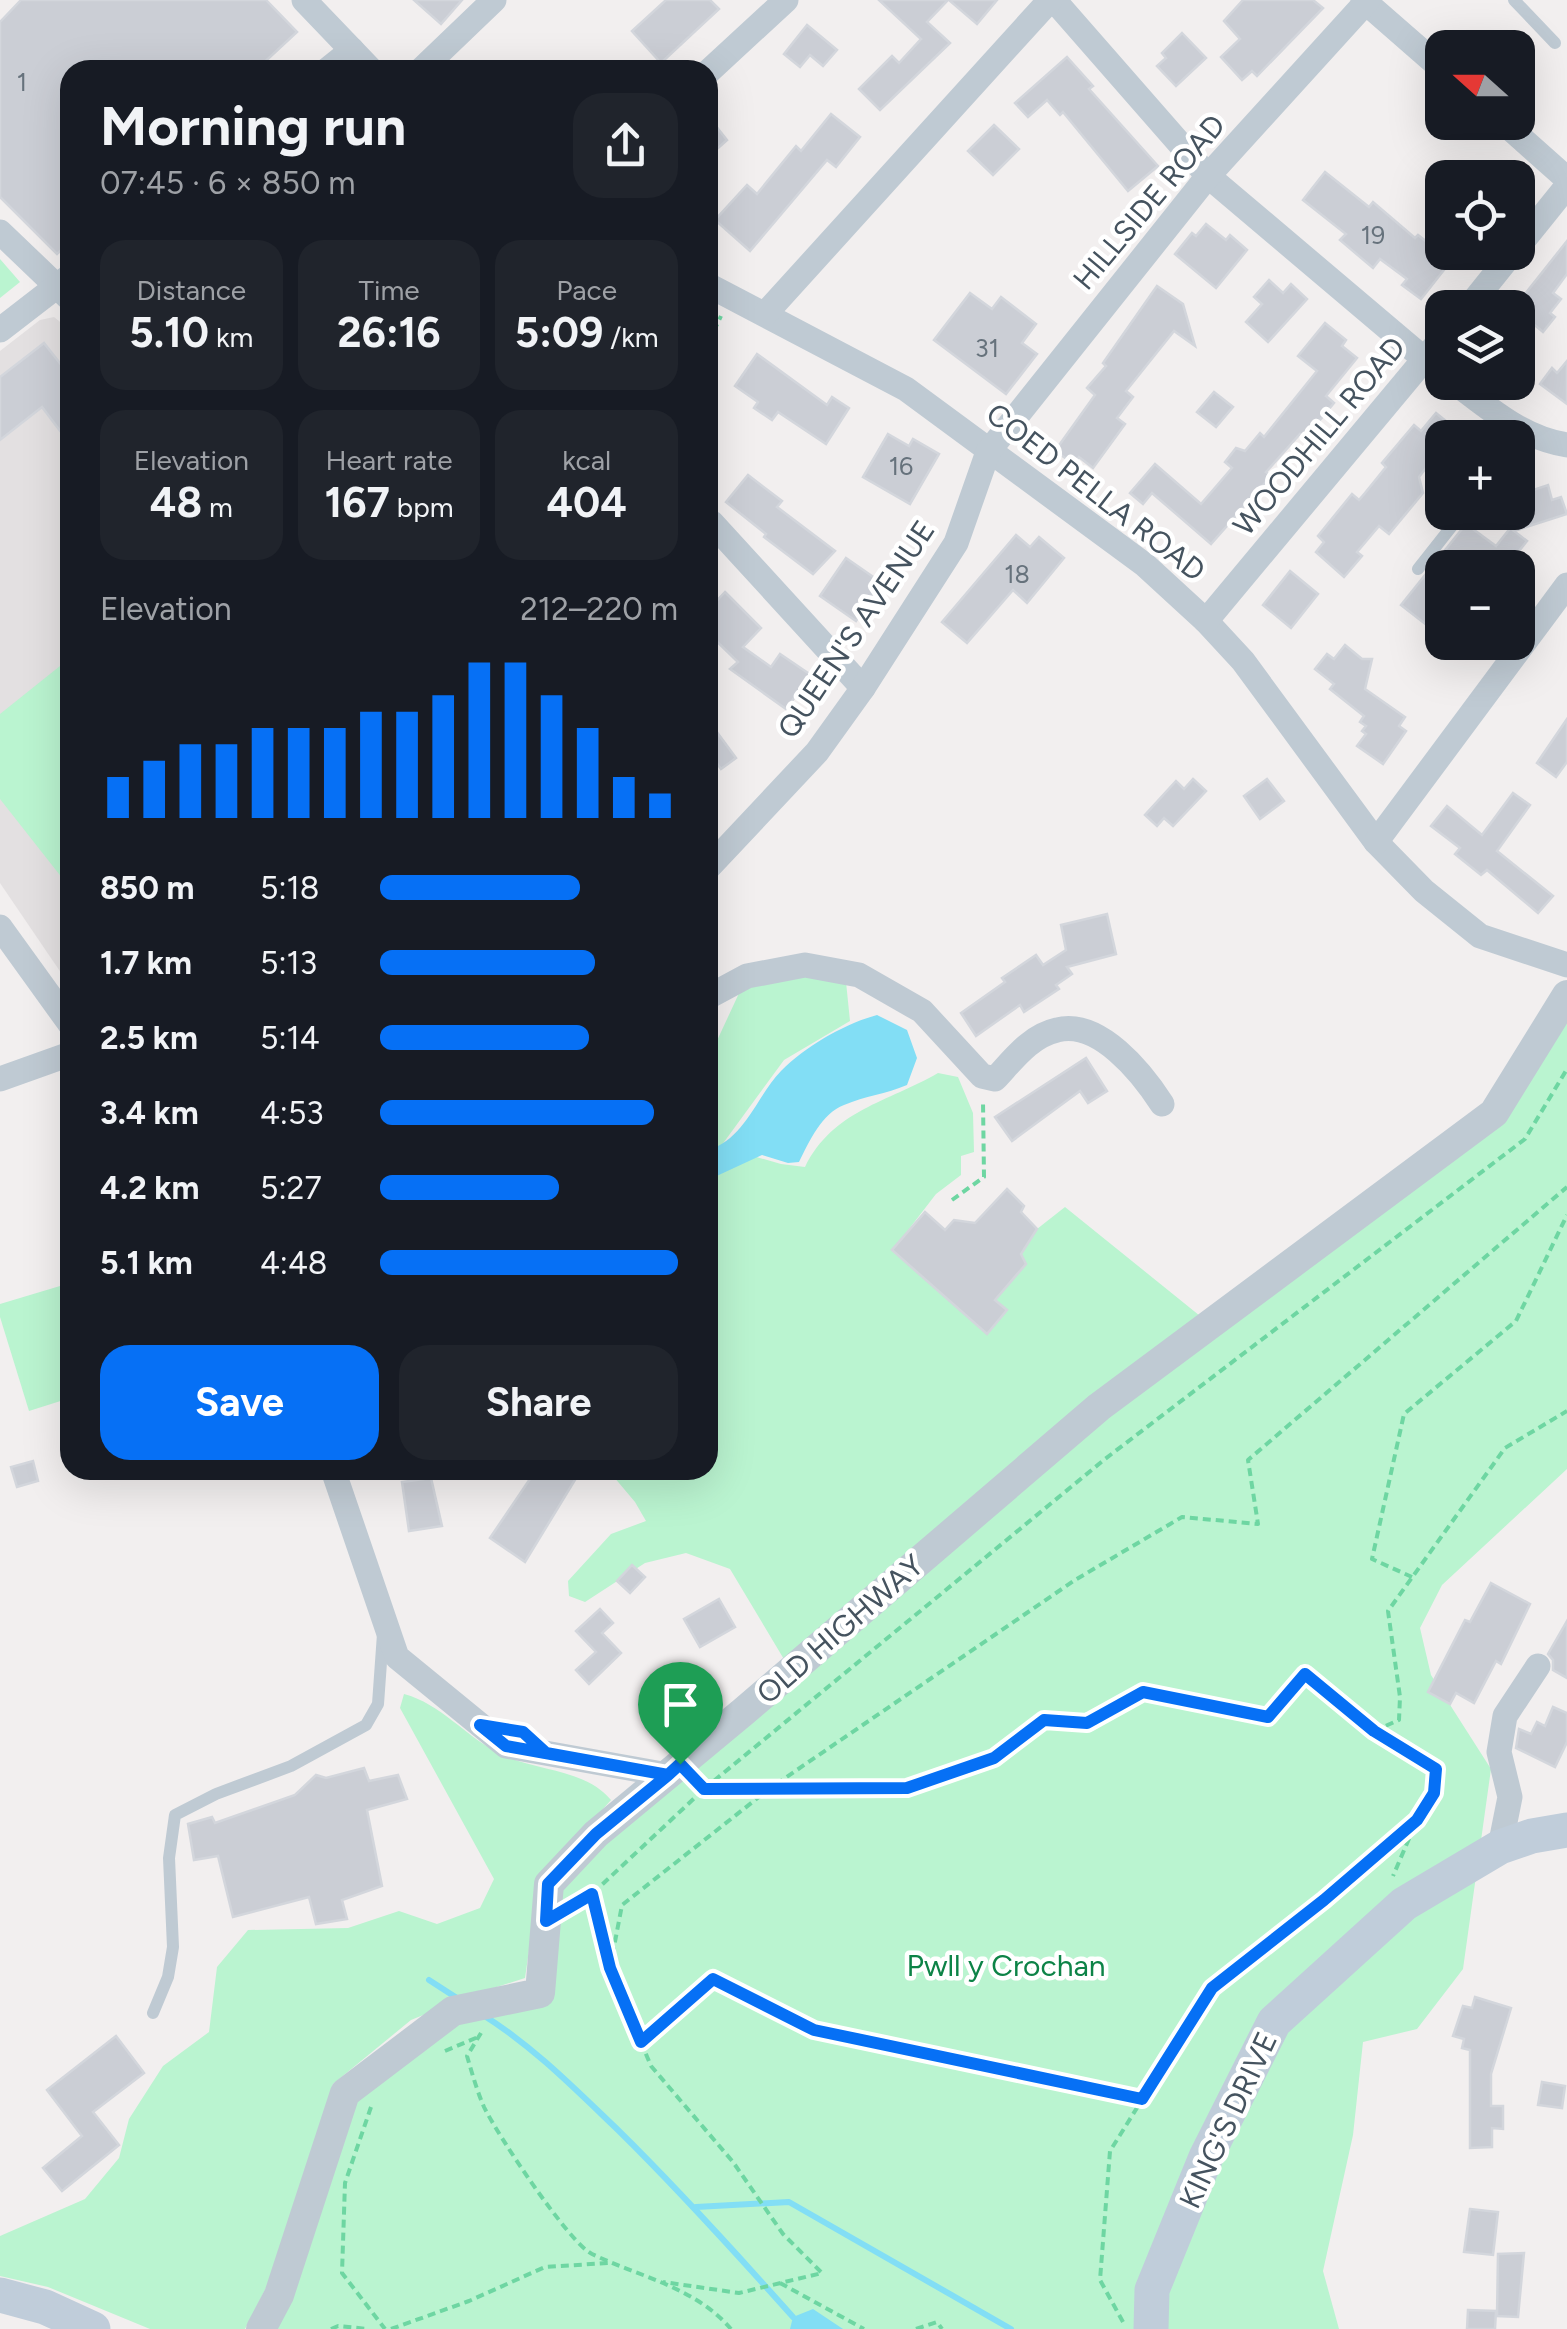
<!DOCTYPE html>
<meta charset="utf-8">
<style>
:root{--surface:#171b24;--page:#20242c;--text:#f1f3f6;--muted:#9ea1a6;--accent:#0670f5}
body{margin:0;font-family:Figtree,sans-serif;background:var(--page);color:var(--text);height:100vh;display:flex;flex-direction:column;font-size:38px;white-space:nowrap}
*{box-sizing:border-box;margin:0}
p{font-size:32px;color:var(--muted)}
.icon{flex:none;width:55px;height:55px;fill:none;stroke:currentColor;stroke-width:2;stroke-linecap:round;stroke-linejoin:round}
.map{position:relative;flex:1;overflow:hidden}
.details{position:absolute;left:60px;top:60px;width:658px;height:1420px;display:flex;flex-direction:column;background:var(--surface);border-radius:30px;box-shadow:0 10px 40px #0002}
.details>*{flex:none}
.needle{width:65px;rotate:291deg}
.fabs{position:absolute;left:1425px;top:30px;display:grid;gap:20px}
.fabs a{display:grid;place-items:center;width:110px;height:110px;border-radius:20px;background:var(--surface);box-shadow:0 10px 40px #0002;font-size:50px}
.pin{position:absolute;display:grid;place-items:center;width:85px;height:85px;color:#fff;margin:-102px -42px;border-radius:50% 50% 50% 0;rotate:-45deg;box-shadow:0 0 10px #0007}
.pin .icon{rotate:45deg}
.round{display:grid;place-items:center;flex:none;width:105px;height:105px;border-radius:30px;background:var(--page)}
.summary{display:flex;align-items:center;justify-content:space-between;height:170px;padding:0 40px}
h1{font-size:55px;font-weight:700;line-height:75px}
.stats{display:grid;grid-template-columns:repeat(3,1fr);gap:15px;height:170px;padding:10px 40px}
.stats div{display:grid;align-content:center;border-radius:25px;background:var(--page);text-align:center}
.stats b{font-size:42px;font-weight:700}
.stats small{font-size:28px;font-weight:400}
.stats p{font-size:28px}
.chart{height:280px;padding:20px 40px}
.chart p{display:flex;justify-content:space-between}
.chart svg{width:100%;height:180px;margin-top:10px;stroke:var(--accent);stroke-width:6}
.cta{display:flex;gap:20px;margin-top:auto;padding:20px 40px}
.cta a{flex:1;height:115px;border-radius:30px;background:var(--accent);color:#fff;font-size:40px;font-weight:700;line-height:115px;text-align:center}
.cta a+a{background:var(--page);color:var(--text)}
ul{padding:0 40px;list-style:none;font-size:32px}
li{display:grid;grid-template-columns:160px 120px 1fr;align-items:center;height:75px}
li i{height:25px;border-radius:12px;background:var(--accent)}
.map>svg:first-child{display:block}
.education{fill:#e3e0e1}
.green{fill:#baf4d0}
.water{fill:#82def5}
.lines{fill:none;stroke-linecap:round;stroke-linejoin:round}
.stream{stroke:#82def5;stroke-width:6}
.building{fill:#cbced5;stroke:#d3d6dc;stroke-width:2.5}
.path{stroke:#6ed6a2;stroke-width:4;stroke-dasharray:8 5;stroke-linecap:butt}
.service{stroke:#bfcad3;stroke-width:12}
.minor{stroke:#bfcad3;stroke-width:25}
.tertiary{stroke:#bfcad3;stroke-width:30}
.secondary{stroke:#c0cdda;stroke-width:35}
.route-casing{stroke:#fff;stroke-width:20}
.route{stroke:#0670f5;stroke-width:12}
.labels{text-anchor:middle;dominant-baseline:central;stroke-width:9;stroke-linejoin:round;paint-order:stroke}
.number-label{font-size:25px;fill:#66727c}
.street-label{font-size:30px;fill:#45535f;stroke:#fff}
.park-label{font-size:30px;fill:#0d8347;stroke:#fff}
</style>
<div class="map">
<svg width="1567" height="2329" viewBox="0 0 1567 2329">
<rect width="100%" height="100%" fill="#f2efef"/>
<path class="education" d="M54,317l16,13v656l-70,-103v-532l40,-31z"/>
<g class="green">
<path d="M0,259l20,23 -20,16z"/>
<path d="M70,658v230l-70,-89v-85z"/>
<path d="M845,972l5,49 -66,39 -76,104v-104l39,-84z"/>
<path d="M1567,995v474l-125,116 -22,43 11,47 60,94 -28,200 -46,60 -54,13 -10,93 -30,136 16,58h-1078l84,-236 108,-82 87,-18 9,-109 242,-213 -61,-102 -44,-16 -41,10 -60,39 -16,-6 -1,-15 43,-47 35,-13 -11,-19 -27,-32h100v-293l45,-21 28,8 24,3c28,-57 83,-65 133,-94l20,4 15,36 1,39 -13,4v19l-25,19 -44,57 96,82 19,-22 -12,-11 31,-36 -5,-10 16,-25 28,-22 145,117 284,-210z"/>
<path d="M70,1283v115l-41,13 -29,-94v-13z"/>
<path d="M404,1694c37,10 60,41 93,58 37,20 86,15 114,48l-72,81 -14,97 -50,16 -64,26 -78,64 -66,202 -22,43h-95l-102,-42 -48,-11v-40l85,-37 34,-41 10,-39 34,-53 46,-34 8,-65 31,-37 100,-2 51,-17 38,13 43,-16 14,-29 -94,-171z"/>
</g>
<g class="water">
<path d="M877,1015l30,15 10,28 -10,27c-21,9 -42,11 -63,20 -22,8 -35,37 -45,57l-11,1 -26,-8 -54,25v-30c37,-11 48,-53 73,-79 25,-25 63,-47 96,-56z"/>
<path d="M813,2309l30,20h-53l3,-12z"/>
</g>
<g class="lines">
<g class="stream">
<path d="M429,1980l31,20"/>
<path d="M483,2015c51,32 92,74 135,115 61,60 118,123 175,187"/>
<path d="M696,2207l93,-5 222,127"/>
</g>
</g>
<g class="building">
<path d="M21,0h245l31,32 -41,38h-186v172l-13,12 -57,-57v-175z"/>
<path d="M414,0h48l-21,24z"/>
<path d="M666,0h44l9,9 -58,54 -29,-32z"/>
<path d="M879,0h69l-21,22 23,21 -70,67 -21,-21 33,-33 7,7 22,-24z"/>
<path d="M949,0h48l-20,24z"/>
<path d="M1243,0h70l10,8 -66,68 -5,-5 -10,9 -21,-23 19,-18 -16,-18z"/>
<path d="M807,25l30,25 -14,16 -13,-11 -10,12 -16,-13z"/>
<path d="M1182,33l24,25 -30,28 -19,-20 9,-8 -4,-5z"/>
<path d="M1067,57l26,29 -4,3 69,77 -30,25 -65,-79 -3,3 -13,-15 -19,17 -13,-14z"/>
<path d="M831,114l29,23 -24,30 -9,-7 -77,91 -35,-31 32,-35 10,9 39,-48 5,5z"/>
<path d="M708,116l19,24 -19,17z"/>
<path d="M994,125l25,24 -26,26 -25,-24z"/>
<path d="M1325,172l44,35 4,-5 42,36 3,-3 33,26 -30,38 -19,-14 5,-6 -27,-20 -7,9 -33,-28 6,-6 -43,-34z"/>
<path d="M1206,224l20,16 4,-5 17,15 -31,38 -41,-34 17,-21 4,3z"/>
<path d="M1567,241v33l-14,19 8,6 -11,14 5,4 -12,15 -29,-24z"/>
<path d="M1269,280l14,13 8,-9 16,15 -39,43 -22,-20 16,-18 -8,-7z"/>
<path d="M1157,286l26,18 12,42 -21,-15 -48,60 7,6 -16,21 8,6 -32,44 -14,-11 -5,7 -19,-13 40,-56 -8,-7 19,-22 -3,-3z"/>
<path d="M970,293l22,16 9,-12 35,27 -14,19 15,11 -31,40 -72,-54z"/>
<path d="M1325,323l21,17 -4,6 15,12 -31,38 8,7 -29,35 -5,-4 -34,38 5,4 -60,68 -59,-51 -9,11 -13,-11 25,-29 46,40 31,-36 -7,-6 11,-14 9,3 15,-18 4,4 53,-66 -19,-15z"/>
<path d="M44,343l26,33v68l-28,-37 -42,33v-63z"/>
<path d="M757,354l70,51 5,-8 17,11 -23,36 -48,-32 -6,8 -18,-12 4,-6 -23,-16z"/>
<path d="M1567,361v43l-27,-20 12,-16 5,5z"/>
<path d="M1214,392l19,15 -17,20 -19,-15z"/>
<path d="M1436,413l11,9 -5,25 -23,30 4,16 -34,41 -10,-8 -22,26 5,4 -18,21 -28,-25 8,-10 -6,-6 34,-42 7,6 6,-7 21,-26 -4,-4 32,-38 7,6z"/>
<path d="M888,434l21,12 4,-7 26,15 -29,50 -47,-27z"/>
<path d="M748,475l34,26 -5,6 58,44 -22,23 -49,-37 2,-3 -40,-32z"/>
<path d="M1548,485l4,15 9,-3 6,17 -53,17 13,10 -8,10 5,4 -10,13h-72v69l-41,-32 65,-81 30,22 27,-34 -2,-7 12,-4 -3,-10z"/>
<path d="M1016,535l14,12 9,-10 25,21 -37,45 -14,-13 -46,53 -25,-21z"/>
<path d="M846,558l36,25 -26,38 -36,-25z"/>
<path d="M1290,571l28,23 -27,34 -28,-23z"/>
<path d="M725,592l36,36 -18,19 28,20 9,-13 31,21 -25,34 -56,-40 8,-7 -30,-29v-23z"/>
<path d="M1345,645l17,14h10l-7,30 40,28 -6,9 7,5 -23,33 -26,-18 9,-12 -4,-3 4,-5 -6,-4 4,-6 -34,-27 4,-5 -19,-15 12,-15 7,5z"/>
<path d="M1567,719v43l-11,15 -19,-14z"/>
<path d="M708,720l28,38 -15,11 -13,-18z"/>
<path d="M1193,779l13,12 -33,35 -9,-8 -7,8 -12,-11 31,-34 8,8z"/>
<path d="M1267,779l17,22 -24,18 -16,-23z"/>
<path d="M1513,793l17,12 -33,46 56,45 -15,17 -51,-43 -6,5 -26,-21 5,-6 -29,-22 16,-20 35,29z"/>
<path d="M1107,914l9,40 -49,13 5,7 -16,11 3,4 -35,23 -4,-7 -44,31 -15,-23 44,-31 -3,-4 34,-23 7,10 23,-15 -5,-25z"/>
<path d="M1086,1058l21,33 -19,12 -8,-12 -68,50 -17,-24z"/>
<path d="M1007,1189l17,17 -3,6 16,17 -16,25 5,10 -31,36 12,10 -20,24 -95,-84 33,-38 20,18 9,-10 21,3z"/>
<path d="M33,1461l5,20 -21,6 -6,-20z"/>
<path d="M536,1470h45l-56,92 -35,-24z"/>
<path d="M431,1478l11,48 -33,5 -7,-49z"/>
<path d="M632,1565l13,12 -15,16 -13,-12z"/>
<path d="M1491,1583l39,21 -29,60 -5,-3 -22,42 -18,-10 -6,11 -22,-12 37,-72 5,2z"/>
<path d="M719,1599l16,28 -35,20 -16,-28z"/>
<path d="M600,1609l13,14 -11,10 19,20 -32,31 -13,-14 20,-18 -20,-21z"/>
<path d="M1567,1621v57l-14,-8v-10l-5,-6z"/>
<path d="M1553,1707l14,6v29l-12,25 -39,-19 3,-19 12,5 6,-12 8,4z"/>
<path d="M364,1768l5,13 29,-6 9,24 -40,11 15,76 -40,14 5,19 -31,5 -7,-27 -76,20 -15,-61 -24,4 -6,-36 24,-7 3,6 80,-28 21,-20 10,3z"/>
<path d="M1475,1997l36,11 -20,66v32h12v23l-11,-1v19l-22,1v-98l-8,-2 2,-9 -11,-3 10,-30 9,2z"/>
<path d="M116,2036l28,37 -51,39 26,33 -57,46 -19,-23 39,-32 -35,-46z"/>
<path d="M1542,2082l23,4 -3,22 -24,-3z"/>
<path d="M1470,2209l28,3 -5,43 -29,-3z"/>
<path d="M1524,2253l-6,64 -21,-1 1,-62z"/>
<path d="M1468,2310l28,1 -1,18h-28z"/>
</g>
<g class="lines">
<g class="path">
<path d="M708,343l13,-27"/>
<path d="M952,1200l32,-23 -1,-76"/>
<path d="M1412,1577l-40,-18 32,-145 112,-93 51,-106"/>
<path d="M1374,1731l25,-11 1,-23 -12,-86 117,-163 62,-37"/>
<path d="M704,1789l401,-330 420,-320 42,-70"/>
<path d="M707,1789l200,-2 87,-29 50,-38 43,3 56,-31 125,25 37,-43 69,57 62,38 -2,24 -17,27 -24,56"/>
<path d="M592,1894l18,74 41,98 82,96 50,72 39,39 -83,20 -76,-11"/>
<path d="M571,1907l21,-13 110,-103"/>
<path d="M610,1968l12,-63 147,-116 306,-209 107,-63 76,7 -10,-64 319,-273"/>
<path d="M481,2033l-14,23c5,17 10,35 17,51 13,27 85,136 108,147 48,23 103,33 139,75"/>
<path d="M641,2042l72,-63 101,51 328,69"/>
<path d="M445,2051l33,-14"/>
<path d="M371,2107l-26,76 -3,90 43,56"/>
<path d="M780,2283l84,46"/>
<path d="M1123,2322l-23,-42 10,-129 102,-163 113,-88 89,-77"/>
<path d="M331,2329l7,-3 30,3"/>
<path d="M391,2329l78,-28 76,-34 63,-4"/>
<path d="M916,2329l21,-7 5,7"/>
</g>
<g class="service">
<path d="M1514,0l41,43"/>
<path d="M1418,569l45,-57"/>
<path d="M153,2013l15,-36 5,-30 -4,-89 6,-43 41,-21 75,-28 75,-41 12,-21 5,-70"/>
</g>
<g class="minor">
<path d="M304,0l67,70"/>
<path d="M1054,0l154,176 234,198"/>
<path d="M1363,0l79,69"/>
<path d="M327,70l25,-20"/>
<path d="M421,70l73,-70"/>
<path d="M708,72l78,-72"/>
<path d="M1503,122l64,57"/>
<path d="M0,232l70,67"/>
<path d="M1518,247l49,-61"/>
<path d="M708,285l198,104 239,176 61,56 37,40 133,181 48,49 56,45 87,29"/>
<path d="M1468,308l45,-56"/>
<path d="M766,313l284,-313"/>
<path d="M0,330l70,-54"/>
<path d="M1454,382c36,27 68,56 113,63"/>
<path d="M712,523l151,165"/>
<path d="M1206,621l236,-283"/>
<path d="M1376,842l191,-257"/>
<path d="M708,868l109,-116 46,-64 93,-145 32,-91 220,-276 160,-176"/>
<path d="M0,927l70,97"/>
<path d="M708,997l39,-21 58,-11 54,10 63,36 60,65 13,3c18,-19 35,-43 62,-49 42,-11 85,43 105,74"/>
<path d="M0,1079l70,-25"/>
<path d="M333,1470l64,187 109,89 162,29"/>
<path d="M1500,1847l10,-50 -11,-45 6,-36 33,-50"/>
</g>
<path class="tertiary" d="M261,2329l18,-34 66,-202 108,-82 87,-18 9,-109 47,-50 147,-122 356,-305 395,-294 73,-118"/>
<g class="secondary">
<path d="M0,2295l45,12 48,22"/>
<path d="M1151,2329l1,-39 54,-133 68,-135 130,-118 96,-57 32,-11 35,-6"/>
</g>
</g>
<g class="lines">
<g class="route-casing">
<path id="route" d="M680,1764l-12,11 -162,-29 -26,-21 43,7 23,21 122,22 -72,59 -48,50 -2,37 46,-27 18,74 31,74 72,-63 101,51 328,69 70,-111 112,-88 93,-80 17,-27 2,-24 -62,-38 -69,-57 -37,43 -125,-25 -56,31 -43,-3 -50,38 -87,30 -203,1 -24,-25"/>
</g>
<use href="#route" class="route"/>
</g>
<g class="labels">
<g class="number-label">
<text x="22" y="82">1</text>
<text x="1373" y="235">19</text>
<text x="987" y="348">31</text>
<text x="901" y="466">16</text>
<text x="1017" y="574">18</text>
</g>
<g class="street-label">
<text transform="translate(1149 202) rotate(-50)">HILLSIDE ROAD</text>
<text transform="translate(1319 436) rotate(-50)">WOODHILL ROAD</text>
<text transform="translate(1096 492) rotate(38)">COED PELLA ROAD</text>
<text transform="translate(856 629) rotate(-56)">QUEEN'S AVENUE</text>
<text transform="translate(840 1629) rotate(-41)">OLD HIGHWAY</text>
<text transform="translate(1228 2120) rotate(-65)">KING'S DRIVE</text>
</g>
<g class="park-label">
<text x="1006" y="1965">Pwll y Crochan</text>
</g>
</g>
</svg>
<div class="fabs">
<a><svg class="needle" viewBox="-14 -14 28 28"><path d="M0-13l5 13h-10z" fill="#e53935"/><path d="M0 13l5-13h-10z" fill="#9ea1a6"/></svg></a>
<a><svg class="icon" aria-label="locate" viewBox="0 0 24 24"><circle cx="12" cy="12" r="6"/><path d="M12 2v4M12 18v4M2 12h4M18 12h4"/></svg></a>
<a><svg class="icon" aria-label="layers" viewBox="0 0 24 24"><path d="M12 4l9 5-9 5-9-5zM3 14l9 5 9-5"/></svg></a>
<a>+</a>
<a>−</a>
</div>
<div class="pin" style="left:680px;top:1764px;background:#1e9e55"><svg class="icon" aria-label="arrive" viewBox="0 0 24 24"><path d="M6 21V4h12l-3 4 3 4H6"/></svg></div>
<section class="details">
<div class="summary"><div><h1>Morning run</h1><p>07:45 · 6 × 850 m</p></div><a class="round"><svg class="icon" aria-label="share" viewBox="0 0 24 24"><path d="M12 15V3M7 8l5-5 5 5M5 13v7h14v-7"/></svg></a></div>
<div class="stats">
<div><p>Distance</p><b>5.10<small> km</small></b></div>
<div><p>Time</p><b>26:16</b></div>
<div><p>Pace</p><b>5:09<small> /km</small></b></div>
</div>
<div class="stats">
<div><p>Elevation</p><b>48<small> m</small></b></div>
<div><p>Heart rate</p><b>167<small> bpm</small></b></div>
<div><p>kcal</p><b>404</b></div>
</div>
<div class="chart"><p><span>Elevation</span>212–220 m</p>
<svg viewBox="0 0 160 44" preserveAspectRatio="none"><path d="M5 44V34M15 44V30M25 44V26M35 44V26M45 44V22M55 44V22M65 44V22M75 44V18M85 44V18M95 44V14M105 44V6M115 44V6M125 44V14M135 44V22M145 44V34M155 44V38"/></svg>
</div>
<ul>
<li><b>850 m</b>5:18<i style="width:67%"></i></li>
<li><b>1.7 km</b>5:13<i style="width:72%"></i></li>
<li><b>2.5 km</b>5:14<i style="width:70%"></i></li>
<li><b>3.4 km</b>4:53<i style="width:92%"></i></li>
<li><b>4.2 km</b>5:27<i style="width:60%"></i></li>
<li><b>5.1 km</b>4:48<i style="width:100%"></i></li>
</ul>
<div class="cta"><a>Save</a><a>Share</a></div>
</section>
</div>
